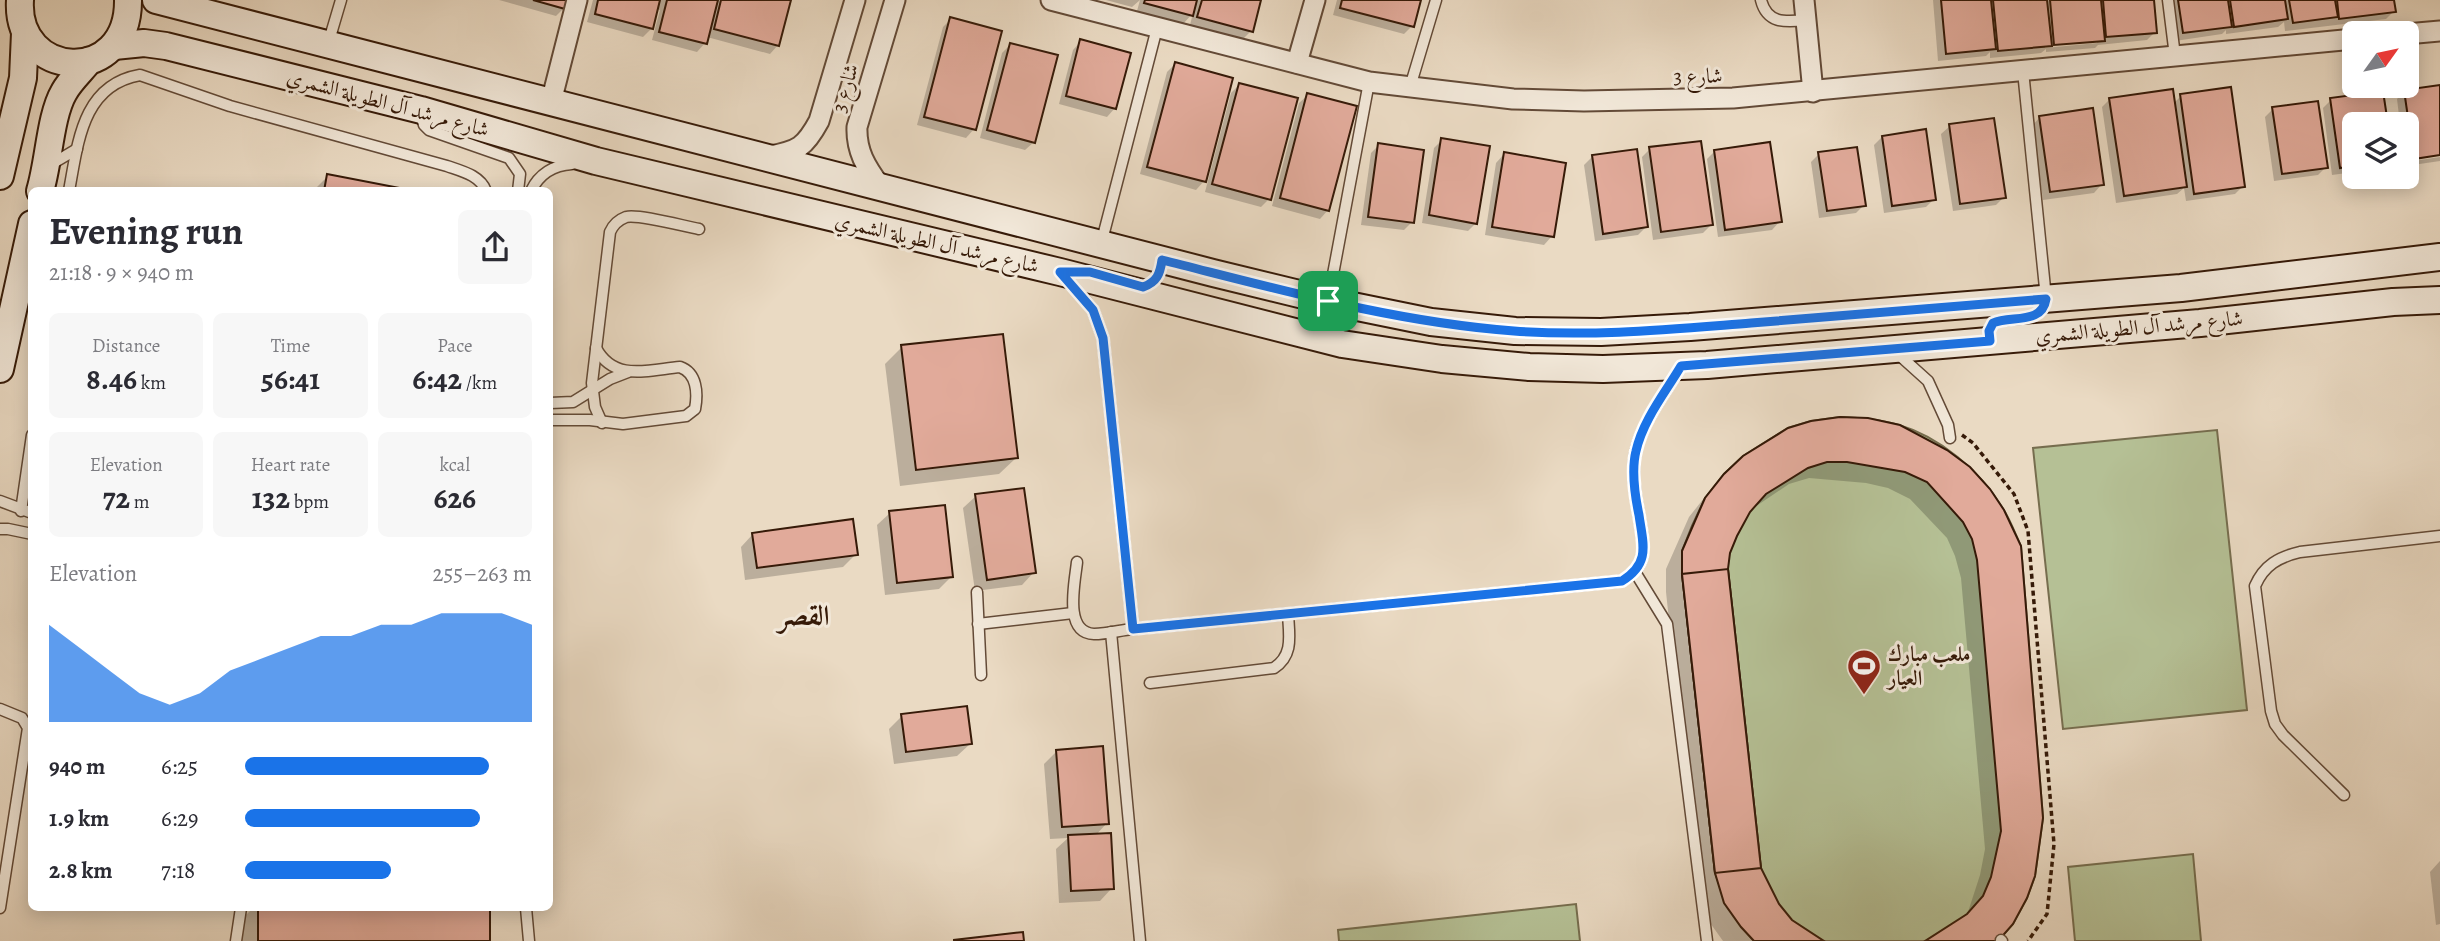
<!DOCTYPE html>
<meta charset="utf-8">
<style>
:root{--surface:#fff;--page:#f7f7f7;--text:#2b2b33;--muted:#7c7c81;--accent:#1a73e8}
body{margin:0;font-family:Alegreya,Amiri,serif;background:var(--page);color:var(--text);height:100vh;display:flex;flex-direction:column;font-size:26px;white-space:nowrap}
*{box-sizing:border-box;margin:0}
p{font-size:23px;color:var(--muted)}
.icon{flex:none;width:38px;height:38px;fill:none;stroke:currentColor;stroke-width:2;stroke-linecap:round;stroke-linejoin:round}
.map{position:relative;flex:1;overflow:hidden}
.sheet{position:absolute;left:28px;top:187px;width:525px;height:724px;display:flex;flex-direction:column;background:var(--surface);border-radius:10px;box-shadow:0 4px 18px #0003}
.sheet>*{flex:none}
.needle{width:46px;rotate:57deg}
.buttons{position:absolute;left:2342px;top:21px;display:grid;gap:14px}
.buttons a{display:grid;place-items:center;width:77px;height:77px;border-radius:10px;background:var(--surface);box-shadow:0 4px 18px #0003;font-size:35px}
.pin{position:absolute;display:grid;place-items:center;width:60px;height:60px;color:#fff;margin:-30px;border-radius:14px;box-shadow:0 4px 10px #0006}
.round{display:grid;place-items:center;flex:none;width:74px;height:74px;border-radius:10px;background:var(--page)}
.summary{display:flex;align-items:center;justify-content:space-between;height:119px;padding:0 21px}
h1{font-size:38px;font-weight:700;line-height:52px}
.figures{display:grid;grid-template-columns:repeat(3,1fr);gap:10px;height:119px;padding:7px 21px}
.figures div{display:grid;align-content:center;border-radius:10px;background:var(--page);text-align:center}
.figures b{font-size:30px;font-weight:700}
.figures small{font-size:19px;font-weight:400}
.figures p{font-size:19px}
.chart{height:196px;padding:14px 21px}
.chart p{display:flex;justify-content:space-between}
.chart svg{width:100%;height:126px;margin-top:7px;fill:var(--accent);opacity:.7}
ul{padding:0 21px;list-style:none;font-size:23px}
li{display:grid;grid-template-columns:112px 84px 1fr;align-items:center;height:52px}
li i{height:18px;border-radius:9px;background:var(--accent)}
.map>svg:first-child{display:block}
.green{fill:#b5c095;stroke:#766d4e;stroke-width:2}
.shadow{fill:#0003;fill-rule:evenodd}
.building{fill:#e1aa9a;stroke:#361a08;stroke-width:2}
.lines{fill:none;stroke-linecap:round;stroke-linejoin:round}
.service-casing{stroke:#634a37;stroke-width:13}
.minor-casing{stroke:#634a37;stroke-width:23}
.secondary-casing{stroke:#361a08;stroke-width:30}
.path{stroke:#361a08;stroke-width:3.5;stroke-dasharray:5 3.5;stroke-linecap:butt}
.service{stroke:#f1e7d8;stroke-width:10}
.minor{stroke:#f1e7d8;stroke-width:19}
.secondary{stroke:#f1e7d8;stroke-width:26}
.route-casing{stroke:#fff;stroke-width:14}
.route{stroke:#1a73e8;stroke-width:9}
.labels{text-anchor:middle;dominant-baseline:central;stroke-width:6;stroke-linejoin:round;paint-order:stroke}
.street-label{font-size:21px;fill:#361a08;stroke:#f1e7d8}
.poi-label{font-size:21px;font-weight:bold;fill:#361a08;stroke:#f1e7d8;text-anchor:start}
.district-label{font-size:28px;font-weight:bold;fill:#361a08;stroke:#f1e7d8}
</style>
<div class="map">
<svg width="2440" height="941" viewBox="0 0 2440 941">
<rect width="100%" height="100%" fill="#eadac3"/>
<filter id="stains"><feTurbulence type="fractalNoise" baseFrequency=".00286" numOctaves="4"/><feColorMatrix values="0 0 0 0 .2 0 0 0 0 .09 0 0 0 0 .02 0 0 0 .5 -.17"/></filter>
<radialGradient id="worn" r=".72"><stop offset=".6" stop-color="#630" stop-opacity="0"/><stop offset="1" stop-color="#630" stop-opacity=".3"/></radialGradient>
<g class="green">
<path d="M1840,417c20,1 40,2 59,8 41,12 81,46 103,82 8,12 13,26 19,39l22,272 -8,58 -8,22 -14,26 -15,17h-244c-20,-21 -30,-41 -39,-68l-33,-299v-23l10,-25 13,-28 19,-24 19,-18 45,-28 23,-7z"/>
<path d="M2217,430l30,280 -184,19 -30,-281z"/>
<path d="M2193,854l8,87h-126l-7,-74z"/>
<path d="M1576,904l4,37h-241l-1,-11z"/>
</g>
<g class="shadow">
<path d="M499,0h67l-2,8 -8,8z"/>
<path d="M593,0h197l-12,45 -8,9 -63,-17 -2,6 -8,9 -45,-12 8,-30 -4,-1 -5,20 -8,8 -56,-15z"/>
<path d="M1106,0h34l-8,7z"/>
<path d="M1140,0h119l-8,31 -8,8 -53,-14 3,-12 -10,11 -46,-13z"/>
<path d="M1337,0h82l-7,26 -8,8 -71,-19z"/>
<path d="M1933,0h219l3,32 -8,8 -49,5 -3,3 -49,4v-3l-5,4 -51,5v-6l-4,4 -48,5zM2097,40v3l-52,5v-4z"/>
<path d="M2170,0h222l2,11 -8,8 -101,12 -1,-9 -6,5 -52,7v-4l-4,4 -47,7z"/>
<path d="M951,19l23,110 -8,9 -49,-13 26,-98z"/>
<path d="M1081,41l34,67 -8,9 -48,-13 14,-54z"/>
<path d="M1010,45l24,97 -9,8 -45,-12 22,-85z"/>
<path d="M1175,64l29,117 -8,9 -56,-16 27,-102z"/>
<path d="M1239,85l30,114 -8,8 -56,-15 26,-99z"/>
<path d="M2440,86v67l-34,5v-34h-6l-3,-25 8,-8z"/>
<path d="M2381,93l5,31h-32v48l-22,3 -9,-67 8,-8z"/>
<path d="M1308,95l20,115 -8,9 -48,-13 27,-103z"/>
<path d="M2181,96l62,90 -8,8 -49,7 -2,-13 -7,6 -61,9 -14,-96 8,-8 64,4z"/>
<path d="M2273,109l53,58 -8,8 -44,6 -9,-64z"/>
<path d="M2040,117l62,67 -8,9 -51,7 -11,-74z"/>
<path d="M1950,126l54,71 -8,8 -43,6 -12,-77z"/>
<path d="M1882,137l52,62 -8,8 -42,6 -10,-68z"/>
<path d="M1442,140l34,83 -8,8 -46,-8 12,-75z"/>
<path d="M1379,145l33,77 -8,8 -43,-5 10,-72z"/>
<path d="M1650,149l61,76 -8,8 -50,7 -11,-83z"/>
<path d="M1715,151l65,70 -8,9 -54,7 -11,-78z"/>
<path d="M1504,154l48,82 -8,9 -59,-10 11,-72z"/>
<path d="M1819,154l45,51 -8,8 -37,5 -8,-56z"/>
<path d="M1592,157l54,70 -8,8 -43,6 -11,-76z"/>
<path d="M2440,157v4l-34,5v-4z"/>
<path d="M328,176l78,15h-93z"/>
<path d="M902,347l114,111 -17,16 -99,12 -15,-122z"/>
<path d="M1840,419l179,128 -24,394h-67l39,-26 13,-40 5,-26 -24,-271 -6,-22 -8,-18 -37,-39 -22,-11 -22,-5 -57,-5 -20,6 -40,27 -21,42 -2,16 33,300 18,36 14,16 30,20h-98l-15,-21 -10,-29 -32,-299v-23l23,-52 19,-24 36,-36z"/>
<path d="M976,496l58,76 -12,13 -47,6 -12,-83z"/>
<path d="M890,513l61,64 -12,12 -54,6 -8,-70z"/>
<path d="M753,534l103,20 -13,13 -98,13 -4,-33z"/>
<path d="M902,716l68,28 -13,12 -63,8 -5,-35z"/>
<path d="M1057,751l50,72 -12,13 17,52 -12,13 -41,2 -3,-54 12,-11 -18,1 -6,-75z"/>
<path d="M2440,861v63l-4,1 -6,-53z"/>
<path d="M253,908h235v33h-246v-22z"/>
</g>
<g class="building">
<path d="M533,0h35l-3,9z"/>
<path d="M598,0h62l-7,29 -58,-15z"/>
<path d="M667,0h51l-11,44 -48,-12z"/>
<path d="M721,0h70l-12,46 -65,-17z"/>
<path d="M1145,0h52l-4,16 -49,-13z"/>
<path d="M1202,0h59l-8,32 -56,-15z"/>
<path d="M1342,0h79l-7,27 -74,-19z"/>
<path d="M1941,0h50l5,49 -50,5z"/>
<path d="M1993,0h54l5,46 -54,5z"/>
<path d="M2050,0h51l4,41 -51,4z"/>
<path d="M2103,0h51l3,33 -51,4z"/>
<path d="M2178,0h50l4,27 -49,6z"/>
<path d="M2230,0h55l3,19 -54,8z"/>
<path d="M2289,0h46l3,17 -45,6z"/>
<path d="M2337,0h57l2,12 -57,7z"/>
<path d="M950,17l52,14 -26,99 -52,-13z"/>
<path d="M1080,39l51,14 -15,56 -50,-13z"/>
<path d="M1010,43l48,12 -23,88 -48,-13z"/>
<path d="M1175,62l58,16 -27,104 -59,-15z"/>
<path d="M1239,83l59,15 -27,102 -59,-16z"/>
<path d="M2440,85v70l-26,4 -10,-69z"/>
<path d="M2231,87l14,100 -51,7 -14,-100z"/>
<path d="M2173,89l14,98 -63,9 -15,-98z"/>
<path d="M2383,91l5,33h-34v42l-14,2 -10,-70z"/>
<path d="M1307,93l50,13 -28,105 -49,-13z"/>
<path d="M2318,101l10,67 -46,6 -10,-67z"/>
<path d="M2093,108l11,77 -54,7 -11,-76z"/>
<path d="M1994,118l12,80 -46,6 -11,-80z"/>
<path d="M1926,129l10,71 -44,6 -10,-70z"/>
<path d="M1441,138l49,8 -13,78 -48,-9z"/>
<path d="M1701,141l12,84 -52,7 -12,-85z"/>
<path d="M1770,142l12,80 -57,8 -11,-80z"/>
<path d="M1378,143l46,7 -10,73 -46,-6z"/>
<path d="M1857,147l9,59 -39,5 -9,-59z"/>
<path d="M1637,149l11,78 -45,7 -11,-79z"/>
<path d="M1504,152l62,11 -12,74 -62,-10z"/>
<path d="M327,174l88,17h-91z"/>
<path d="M1003,334l15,124 -102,12 -15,-125z"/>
<path d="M1840,417l28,1 32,7 47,25 23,17 20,22 14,21 17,36 22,272 -8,58 -8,22 -14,26 -15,17h-73l42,-27 16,-18 8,-19 10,-46 -24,-271 -5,-21 -9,-17 -36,-40 -22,-10 -58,-10h-20l-19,6 -42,26 -16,18 -13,24 -7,17 -2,16 33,299 18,36 13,16 32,21h-70l-13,-14 -17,-24 -9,-30 -33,-299v-23l23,-53 19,-24 19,-18 45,-28 23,-7z"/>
<path d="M1024,488l12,85 -49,7 -12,-86z"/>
<path d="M945,505l8,72 -56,6 -8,-72z"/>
<path d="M853,519l5,36 -101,13 -5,-35z"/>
<path d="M1728,569l33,299 -46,5 -33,-299z"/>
<path d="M967,706l5,38 -66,8 -5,-38z"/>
<path d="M1103,746l6,78 -47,3 -6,-77z"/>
<path d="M1111,833l3,56 -43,2 -3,-56z"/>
<rect x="258" y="908" width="232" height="33"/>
<path d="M1023,932l1,9h-70v-1z"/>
</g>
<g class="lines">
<g class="service-casing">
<g id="service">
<path d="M1761,0c6,24 24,22 45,20"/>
<path d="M2168,0l7,56"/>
<path d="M328,44l13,-44"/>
<path d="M2023,71l23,227"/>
<path d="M1410,87l26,-87"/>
<path d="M421,114l3,11 5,5 80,28 11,16 -2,17"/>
<path d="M50,165l27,-16"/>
<path d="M69,191c9,-48 13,-106 71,-116l90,31 217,60c14,5 33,9 39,25"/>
<path d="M531,191c8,-17 23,-26 41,-27"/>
<path d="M1101,244l56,-216"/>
<path d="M1069,281l24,29 10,28 30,291 489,-48c29,-17 21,-38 17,-66 -4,-20 -8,-45 -3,-65 7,-29 28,-55 43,-81"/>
<path d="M1328,301l41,-219"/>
<path d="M1898,354l30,27 20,44 2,13"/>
<path d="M550,403l23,-1 37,-23 18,-7"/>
<path d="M550,420h40l33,4 63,-8 9,-7c3,-16 2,-36 -15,-42 -32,3 -66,15 -84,-19"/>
<path d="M602,423l-7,-16 -3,-24 18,-151c3,-7 8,-12 16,-15 13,-3 57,9 73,12"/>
<path d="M0,501l32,12"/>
<path d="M21,511l11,-76"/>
<path d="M0,529h8l24,5"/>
<path d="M1077,562c-2,20 -14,71 17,72 13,0 27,-4 39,-5"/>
<path d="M1635,572l32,52 40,317"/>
<path d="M977,592l4,83"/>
<path d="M978,624l95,-11"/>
<path d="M1111,632l29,309"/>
<path d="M1150,683l124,-15c20,-13 15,-33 14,-54"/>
<path d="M0,709l22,9 6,10 -28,180"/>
<path d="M2344,795l-61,-60 -8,-11 -4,-13 -16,-125c9,-21 24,-29 45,-34l140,-16"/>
<path d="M526,908l3,33"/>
<path d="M2001,940l1,1"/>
<path d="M236,941l5,-33"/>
</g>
</g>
<g class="minor-casing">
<g id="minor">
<path d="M1051,0l318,82 144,17 71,2 149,-3 621,-59"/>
<path d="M1804,0l9,92"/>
<path d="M2406,34l34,-3"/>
<path d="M1297,63l18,-63"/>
<path d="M551,102l26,-102"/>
<path d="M770,156c28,-5 35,-9 49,-35l36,-121"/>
<path d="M880,186c-14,-19 -24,-35 -23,-59l38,-127"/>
</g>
</g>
<g class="secondary-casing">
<g id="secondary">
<path d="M20,0c-5,80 109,87 108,0"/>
<path d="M156,0l1057,273 115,28 103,21 84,9 86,1 89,-5 491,-39 259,-31"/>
<path d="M114,46l30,-3 22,3 255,64 175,51 464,111 282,72 100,15 87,8 74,2 104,-4 493,-42 193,-21 47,-2"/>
<path d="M0,176l23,-98 2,-45"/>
<path d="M40,191c9,-29 10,-75 24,-99 6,-11 17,-21 25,-31"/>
<path d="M0,369l32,-145"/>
</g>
</g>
<path class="path" d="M1962,435l11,8 41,51 14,37 26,313 -7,70 -19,27"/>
<use href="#service" class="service"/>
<use href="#minor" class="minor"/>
<use href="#secondary" class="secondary"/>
</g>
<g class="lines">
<g class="route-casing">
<path id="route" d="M1162,260c116,29 232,62 352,71 79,6 159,-2 237,-8 99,-8 197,-16 295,-24 -4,26 -35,16 -53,24l-4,8 1,10 -309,25c-16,27 -38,54 -45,85 -5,20 -1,45 3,64 4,29 12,48 -17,66l-489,48 -30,-291 -10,-28 -33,-38h30l53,15c14,-5 17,-13 19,-27z"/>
</g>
<use href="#route" class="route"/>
</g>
<defs>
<g id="stadium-pin" transform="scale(1.75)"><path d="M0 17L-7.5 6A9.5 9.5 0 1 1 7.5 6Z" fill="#8f2418" stroke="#f1e7d8"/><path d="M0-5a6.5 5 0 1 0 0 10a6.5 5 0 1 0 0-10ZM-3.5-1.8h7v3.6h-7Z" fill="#fff"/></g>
</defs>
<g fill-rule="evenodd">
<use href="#stadium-pin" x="1864" y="666"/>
</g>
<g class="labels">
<g class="street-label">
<text transform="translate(1698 76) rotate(-1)">شارع 3</text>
<text transform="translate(845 88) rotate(-74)">شارع 3</text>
<text transform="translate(388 103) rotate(15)">شارع مرشد آل الطويلة الشمري</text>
<text transform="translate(937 243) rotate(13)">شارع مرشد آل الطويلة الشمري</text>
<text transform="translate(2139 327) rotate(-5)">شارع مرشد آل الطويلة الشمري</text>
</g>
<g class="poi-label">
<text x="1888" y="654">ملعب مبارك<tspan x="1888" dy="24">العيار</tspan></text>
</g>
<g class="district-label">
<text x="804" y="616">القصر</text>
</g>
</g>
<rect width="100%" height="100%" filter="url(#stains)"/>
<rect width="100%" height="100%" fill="url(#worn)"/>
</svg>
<div class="buttons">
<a><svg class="needle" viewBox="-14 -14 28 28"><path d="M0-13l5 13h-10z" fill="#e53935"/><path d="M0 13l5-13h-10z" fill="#7c7c81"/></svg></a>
<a><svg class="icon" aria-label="layers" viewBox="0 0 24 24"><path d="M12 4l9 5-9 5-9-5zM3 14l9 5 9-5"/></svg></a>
</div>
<div class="pin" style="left:1328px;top:301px;background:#1e9e55"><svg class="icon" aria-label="arrive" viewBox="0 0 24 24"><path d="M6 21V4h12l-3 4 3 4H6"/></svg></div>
<section class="sheet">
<div class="summary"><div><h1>Evening run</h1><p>21:18 · 9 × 940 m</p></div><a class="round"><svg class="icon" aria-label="share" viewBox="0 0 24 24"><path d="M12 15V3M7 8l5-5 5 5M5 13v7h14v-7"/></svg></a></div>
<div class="figures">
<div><p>Distance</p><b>8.46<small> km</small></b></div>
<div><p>Time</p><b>56:41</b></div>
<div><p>Pace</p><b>6:42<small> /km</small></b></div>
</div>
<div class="figures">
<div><p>Elevation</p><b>72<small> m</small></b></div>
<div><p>Heart rate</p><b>132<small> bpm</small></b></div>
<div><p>kcal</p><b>626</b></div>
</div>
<div class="chart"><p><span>Elevation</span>255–263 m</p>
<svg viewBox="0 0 160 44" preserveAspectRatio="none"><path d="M0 44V10L10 18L20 26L30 34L40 38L50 34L60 26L70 22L80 18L90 14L100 14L110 10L120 10L130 6L140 6L150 6L160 10V44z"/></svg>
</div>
<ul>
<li><b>940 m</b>6:25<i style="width:85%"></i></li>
<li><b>1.9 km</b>6:29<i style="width:82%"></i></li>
<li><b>2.8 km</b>7:18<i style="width:51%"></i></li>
</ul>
</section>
</div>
